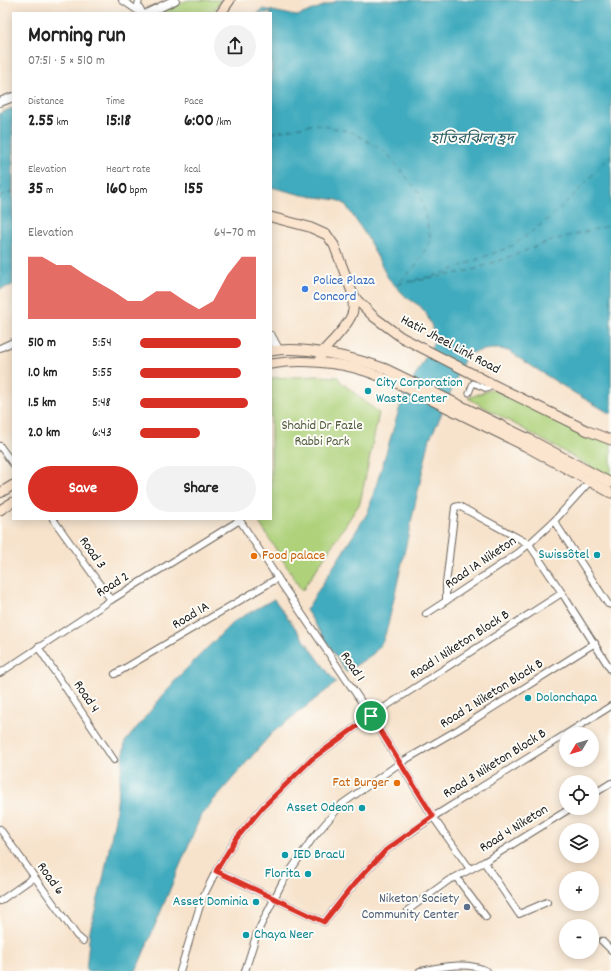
<!DOCTYPE html>
<meta charset="utf-8">
<style>
:root{--surface:#fff;--page:#f2f2f2;--text:#222;--muted:#767676;--accent:#d93025}
body{margin:0;font-family:Dekko,"Noto Sans Bengali",sans-serif;background:var(--page);color:var(--text);height:100vh;display:flex;flex-direction:column;font-size:15px;white-space:nowrap}
*{box-sizing:border-box;margin:0}
p{font-size:13px;color:var(--muted)}
.icon{flex:none;width:22px;height:22px;fill:none;stroke:currentColor;stroke-width:2;stroke-linecap:round;stroke-linejoin:round}
.map{position:relative;flex:1;overflow:hidden}
.details{position:absolute;left:12px;top:12px;width:260px;height:508px;display:flex;flex-direction:column;background:var(--surface);border-radius:0px;box-shadow:0 2px 10px #0003}
.details>*{flex:none}
.needle{width:26px;rotate:232deg}
.controls{position:absolute;left:559px;top:727px;display:grid;gap:8px}
.controls a{display:grid;place-items:center;width:40px;height:40px;border-radius:50%;background:var(--surface);box-shadow:0 2px 10px #0003;font-size:20px}
.pin{position:absolute;display:grid;place-items:center;width:34px;height:34px;color:#fff;margin:-17px;border:2px solid #fff;border-radius:50%;box-shadow:0 1px 4px #0007}
.round{display:grid;place-items:center;flex:none;width:42px;height:42px;border-radius:21px;background:var(--page)}
.overview{display:flex;align-items:center;justify-content:space-between;height:68px;padding:0 16px}
h1{font-size:22px;font-weight:700;line-height:30px}
.figures{display:grid;grid-template-columns:repeat(3,1fr);gap:6px;height:68px;padding:4px 16px}
.figures div{display:grid;align-content:center}
.figures b{font-size:17px;font-weight:700}
.figures small{font-size:11px;font-weight:400}
.figures p{font-size:11px}
.chart{height:112px;padding:8px 16px}
.chart p{display:flex;justify-content:space-between}
.chart svg{width:100%;height:72px;margin-top:4px;fill:var(--accent);opacity:.7}
.action{display:flex;gap:8px;margin-top:auto;padding:8px 16px}
.action a{flex:1;height:46px;border-radius:24px;background:var(--accent);color:#fff;font-size:16px;font-weight:700;line-height:46px;text-align:center}
.action a+a{background:var(--page);color:var(--text)}
ul{padding:0 16px;list-style:none;font-size:13px}
li{display:grid;grid-template-columns:64px 48px 1fr;align-items:center;height:30px}
li i{height:10px;border-radius:5px;background:var(--accent)}
.map>svg:first-child{display:block}
.green{fill:#aed17a;stroke:#65764b}
.water{fill:#3fabbe;stroke:#2e646d}
.lines{fill:none;stroke-linecap:round;stroke-linejoin:round}
.ferry{stroke:#2c5c65;stroke-width:1;stroke-dasharray:5 4;stroke-linecap:butt}
.pedestrian-casing{stroke:#69625a;stroke-width:7}
.minor-casing{stroke:#69625a;stroke-width:8}
.tertiary-casing{stroke:#69625a;stroke-width:10}
.secondary-casing{stroke:#69625a;stroke-width:11}
.pedestrian{stroke:#fff;stroke-width:5}
.minor{stroke:#fff;stroke-width:6}
.tertiary{stroke:#fff;stroke-width:8}
.secondary{stroke:#fce5cf;stroke-width:9}
.route-casing{stroke:#fff;stroke-width:8}
.route{stroke:#d93025;stroke-width:5}
.shop-dot{fill:#3f7fe0;stroke:#fdfcf7;stroke-width:1.5}
.culture-dot{fill:#0f9aa8;stroke:#fdfcf7;stroke-width:1.5}
.food-dot{fill:#e8710a;stroke:#fdfcf7;stroke-width:1.5}
.service-dot{fill:#5c6f8a;stroke:#fdfcf7;stroke-width:1.5}
.labels{text-anchor:middle;dominant-baseline:central;stroke-width:4;stroke-linejoin:round;paint-order:stroke}
.shop-label{font-size:14px;fill:#366cbe;stroke:#fdfcf7;text-anchor:start}
.street-label{font-size:14px;fill:#1c1c1c;stroke:#fdfcf7}
.culture-label{font-size:14px;fill:#0d838f;stroke:#fdfcf7;text-anchor:start}
.park-label{font-size:14px;fill:#4f5b3d;stroke:#fdfcf7}
.food-label{font-size:14px;fill:#c56008;stroke:#fdfcf7;text-anchor:start}
.service-label{font-size:14px;fill:#4e5e75;stroke:#fdfcf7;text-anchor:end}
.water-label{font-size:15px;font-style:italic;fill:#2c5c65;stroke:#fdfcf7}
</style>
<div class="map">
<svg width="611" height="971" viewBox="0 0 611 971">
<rect width="100%" height="100%" fill="#fdfcf7"/>
<filter id="ink" filterUnits="userSpaceOnUse"><feTurbulence type="fractalNoise" baseFrequency=".025" numOctaves="2"/><feDisplacementMap in="SourceGraphic" scale="8" xChannelSelector="R" yChannelSelector="G"/><feConvolveMatrix kernelMatrix="1 2 1 2 8 2 1 2 1" color-interpolation-filters="sRGB"/></filter>
<filter id="wash" filterUnits="userSpaceOnUse"><feTurbulence type="fractalNoise" baseFrequency=".012" numOctaves="4" result="noise"/><feDisplacementMap in="SourceGraphic" scale="16" xChannelSelector="R" yChannelSelector="G"/><feGaussianBlur stdDeviation="0.9" result="paint"/><feColorMatrix in="noise" values="0 0 0 0 0 0 0 0 0 0 0 0 0 0 0 0 0 1.4 0 .05"/><feComposite in="paint" operator="in"/></filter>
<g filter="url(#wash)">
<rect width="100%" height="100%" fill="#f7e3cc"/>
<g class="green">
<path d="M188,0h33l-8,13h-56z"/>
<path d="M317,376l21,1 3,5 38,31 -19,90 -58,88 -45,-72h14v-141z"/>
<path d="M492,389l119,52v37l-143,-80z"/>
</g>
<g class="water">
<path d="M339,0h272v414l-40,-23 -52,-33c-4,-3 -8,-7 -14,-8 -10,-3 -30,1 -39,5l-28,67 -8,16 -42,187 -5,16 -10,13 -27,18 -40,-62 62,-98 34,-112 32,-58 -2,-15 -6,-14 -6,-7 -14,-9 -18,-19 -21,-41 -22,-33 -8,-4 -35,-5 -31,-8v-174h-13l5,-4 34,7z"/>
<path d="M13,108v177l-13,4v-176z"/>
<path d="M274,599l62,84 -64,50 -71,82 -65,156h-50l4,-41 14,-55 11,-57 10,-76 53,-65 55,-55z"/>
</g>
<g class="lines">
<g class="ferry">
<path d="M271,133l44,-9 37,8 35,21 33,41 11,46 -14,24 -20,21"/>
<path d="M0,196l13,-4"/>
<path d="M411,282l62,-12 81,-30 57,-15"/>
<path d="M398,284l43,-10 73,-29 37,-28 25,-24 35,-38"/>
</g>
</g>
</g>
<g filter="url(#ink)">
<g class="lines">
<g class="pedestrian-casing">
<path id="pedestrian" d="M469,393l4,-10 14,6 7,-4"/>
</g>
<g class="minor-casing">
<g id="minor">
<path d="M122,0l19,13"/>
<path d="M139,0l-1,5 4,7"/>
<path d="M0,348l13,-6"/>
<path d="M0,446l13,18"/>
<path d="M592,479l-38,42 -25,23 -70,-38 -4,1 -9,77v17l72,-48 11,-9 33,49 49,77"/>
<path d="M53,519l58,81"/>
<path d="M239,519l44,67 88,130 62,101 37,52"/>
<path d="M554,521l54,83 3,1"/>
<path d="M426,614l20,-13"/>
<path d="M38,647l76,113"/>
<path d="M0,673l111,-73 129,-80"/>
<path d="M115,674l163,-96"/>
<path d="M592,795l19,-12"/>
<path d="M0,829l77,107 6,5"/>
<path d="M484,862l35,52 28,-12"/>
<path d="M216,871l108,51 30,-38 32,-34 47,-33 178,-111"/>
<path d="M0,901l34,-24"/>
<path d="M408,910l41,-30 7,-3"/>
<path d="M486,917l-30,-40 28,-15 87,-54"/>
<path d="M602,941l9,9"/>
<path d="M180,971l22,-72 14,-28 20,-32 27,-32 49,-48 59,-43 191,-123"/>
<path d="M245,971l12,-38 25,-50 30,-44 30,-35 58,-41 59,-34 136,-86"/>
<path d="M420,971c22,-4 47,-10 67,0"/>
</g>
</g>
<g class="tertiary-casing">
<g id="tertiary">
<path d="M148,13l27,-13"/>
<path d="M0,102l13,-5"/>
<path d="M271,336l7,13"/>
</g>
</g>
<g class="secondary-casing">
<g id="secondary">
<path d="M221,13l9,-13"/>
<path d="M271,217l38,10 18,8 7,10 18,47 5,8 17,17 27,20 93,48 94,46 23,9"/>
<path d="M271,351c31,-6 86,7 115,18l143,70 82,44"/>
<path d="M321,356v-3c9,-9 31,-31 32,-43 1,-5 -1,-11 -1,-16"/>
<path d="M271,364c28,-5 67,-2 94,7 13,4 25,10 38,15l122,60 86,47"/>
<path d="M0,493l13,-8"/>
<path d="M0,510l13,-8"/>
</g>
</g>
<use href="#pedestrian" class="pedestrian"/>
<use href="#minor" class="minor"/>
<use href="#tertiary" class="tertiary"/>
<use href="#secondary" class="secondary"/>
</g>
</g>
<g class="lines" filter="url(#ink)">
<g class="route-casing">
<path id="route" d="M371,716l62,100 -47,34 -32,34 -30,38 -108,-51 20,-32 27,-32 49,-48z"/>
</g>
<use href="#route" class="route"/>
</g>
<circle class="shop-dot" cx="305" cy="289" r="4"/>
<g class="culture-dot">
<circle cx="368" cy="391" r="4"/>
<circle cx="597" cy="555" r="4"/>
<circle cx="528" cy="698" r="4"/>
<circle cx="362" cy="808" r="4"/>
<circle cx="285" cy="855" r="4"/>
<circle cx="308" cy="874" r="4"/>
<circle cx="256" cy="902" r="4"/>
<circle cx="246" cy="935" r="4"/>
</g>
<g class="food-dot">
<circle cx="254" cy="556" r="4"/>
<circle cx="397" cy="783" r="4"/>
</g>
<circle class="service-dot" cx="467" cy="907" r="4"/>
<g class="labels">
<g class="shop-label">
<text x="313" y="281">Police Plaza<tspan x="313" dy="16">Concord</tspan></text>
</g>
<g class="street-label">
<text transform="translate(450 345) rotate(28)">Hatir Jheel Link Road</text>
<text transform="translate(92 553) rotate(55)">Road 3</text>
<text transform="translate(481 563) rotate(-34)">Road 1A Niketon</text>
<text transform="translate(113 585) rotate(-32)">Road 2</text>
<text transform="translate(191 616) rotate(-31)">Road 1A</text>
<text transform="translate(460 645) rotate(-33)">Road 1 Niketon Block B</text>
<text transform="translate(352 667) rotate(56)">Road 1</text>
<text transform="translate(492 694) rotate(-32)">Road 2 Niketon Block B</text>
<text transform="translate(86 697) rotate(56)">Road 4</text>
<text transform="translate(495 764) rotate(-32)">Road 3 Niketon Block B</text>
<text transform="translate(514 829) rotate(-32)">Road 4 Niketon</text>
<text transform="translate(50 879) rotate(54)">Road 6</text>
</g>
<g class="culture-label">
<text x="376" y="383">City Corporation<tspan x="376" dy="16">Waste Center</tspan></text>
<text x="589" y="555" text-anchor="end">Swissôtel</text>
<text x="536" y="698">Dolonchapa</text>
<text x="354" y="808" text-anchor="end">Asset Odeon</text>
<text x="293" y="855">IED BracU</text>
<text x="300" y="874" text-anchor="end">Florita</text>
<text x="248" y="902" text-anchor="end">Asset Dominia</text>
<text x="254" y="935">Chaya Neer</text>
</g>
<g class="park-label">
<text x="322" y="426">Shahid Dr Fazle<tspan x="322" dy="16">Rabbi Park</tspan></text>
</g>
<g class="food-label">
<text x="262" y="556">Food palace</text>
<text x="389" y="783" text-anchor="end">Fat Burger</text>
</g>
<g class="service-label">
<text x="459" y="899">Niketon Society<tspan x="459" dy="16">Community Center</tspan></text>
</g>
<g class="water-label">
<text x="472" y="140">হাতিরঝিল হ্রদ</text>
</g>
</g>
</svg>
<div class="controls">
<a><svg class="needle" viewBox="-14 -14 28 28"><path d="M0-13l5 13h-10z" fill="#e53935"/><path d="M0 13l5-13h-10z" fill="#767676"/></svg></a>
<a><svg class="icon" aria-label="locate" viewBox="0 0 24 24"><circle cx="12" cy="12" r="6"/><path d="M12 2v4M12 18v4M2 12h4M18 12h4"/></svg></a>
<a><svg class="icon" aria-label="layers" viewBox="0 0 24 24"><path d="M12 4l9 5-9 5-9-5zM3 14l9 5 9-5"/></svg></a>
<a>+</a>
<a>−</a>
</div>
<div class="pin" style="left:371px;top:716px;background:#1e9e55"><svg class="icon" aria-label="arrive" viewBox="0 0 24 24"><path d="M6 21V4h12l-3 4 3 4H6"/></svg></div>
<section class="details">
<div class="overview"><div><h1>Morning run</h1><p>07:51 · 5 × 510 m</p></div><a class="round"><svg class="icon" aria-label="share" viewBox="0 0 24 24"><path d="M12 15V3M7 8l5-5 5 5M5 13v7h14v-7"/></svg></a></div>
<div class="figures">
<div><p>Distance</p><b>2.55<small> km</small></b></div>
<div><p>Time</p><b>15:18</b></div>
<div><p>Pace</p><b>6:00<small> /km</small></b></div>
</div>
<div class="figures">
<div><p>Elevation</p><b>35<small> m</small></b></div>
<div><p>Heart rate</p><b>160<small> bpm</small></b></div>
<div><p>kcal</p><b>155</b></div>
</div>
<div class="chart"><p><span>Elevation</span>64–70 m</p>
<svg viewBox="0 0 160 44" preserveAspectRatio="none"><path d="M0 44V6L10 6L20 11L30 11L40 17L50 22L60 27L70 33L80 33L90 27L100 27L110 33L120 38L130 33L140 17L150 6L160 6V44z"/></svg>
</div>
<ul>
<li><b>510 m</b>5:54<i style="width:87%"></i></li>
<li><b>1.0 km</b>5:55<i style="width:87%"></i></li>
<li><b>1.5 km</b>5:48<i style="width:93%"></i></li>
<li><b>2.0 km</b>6:43<i style="width:52%"></i></li>
</ul>
<div class="action"><a>Save</a><a>Share</a></div>
</section>
</div>
